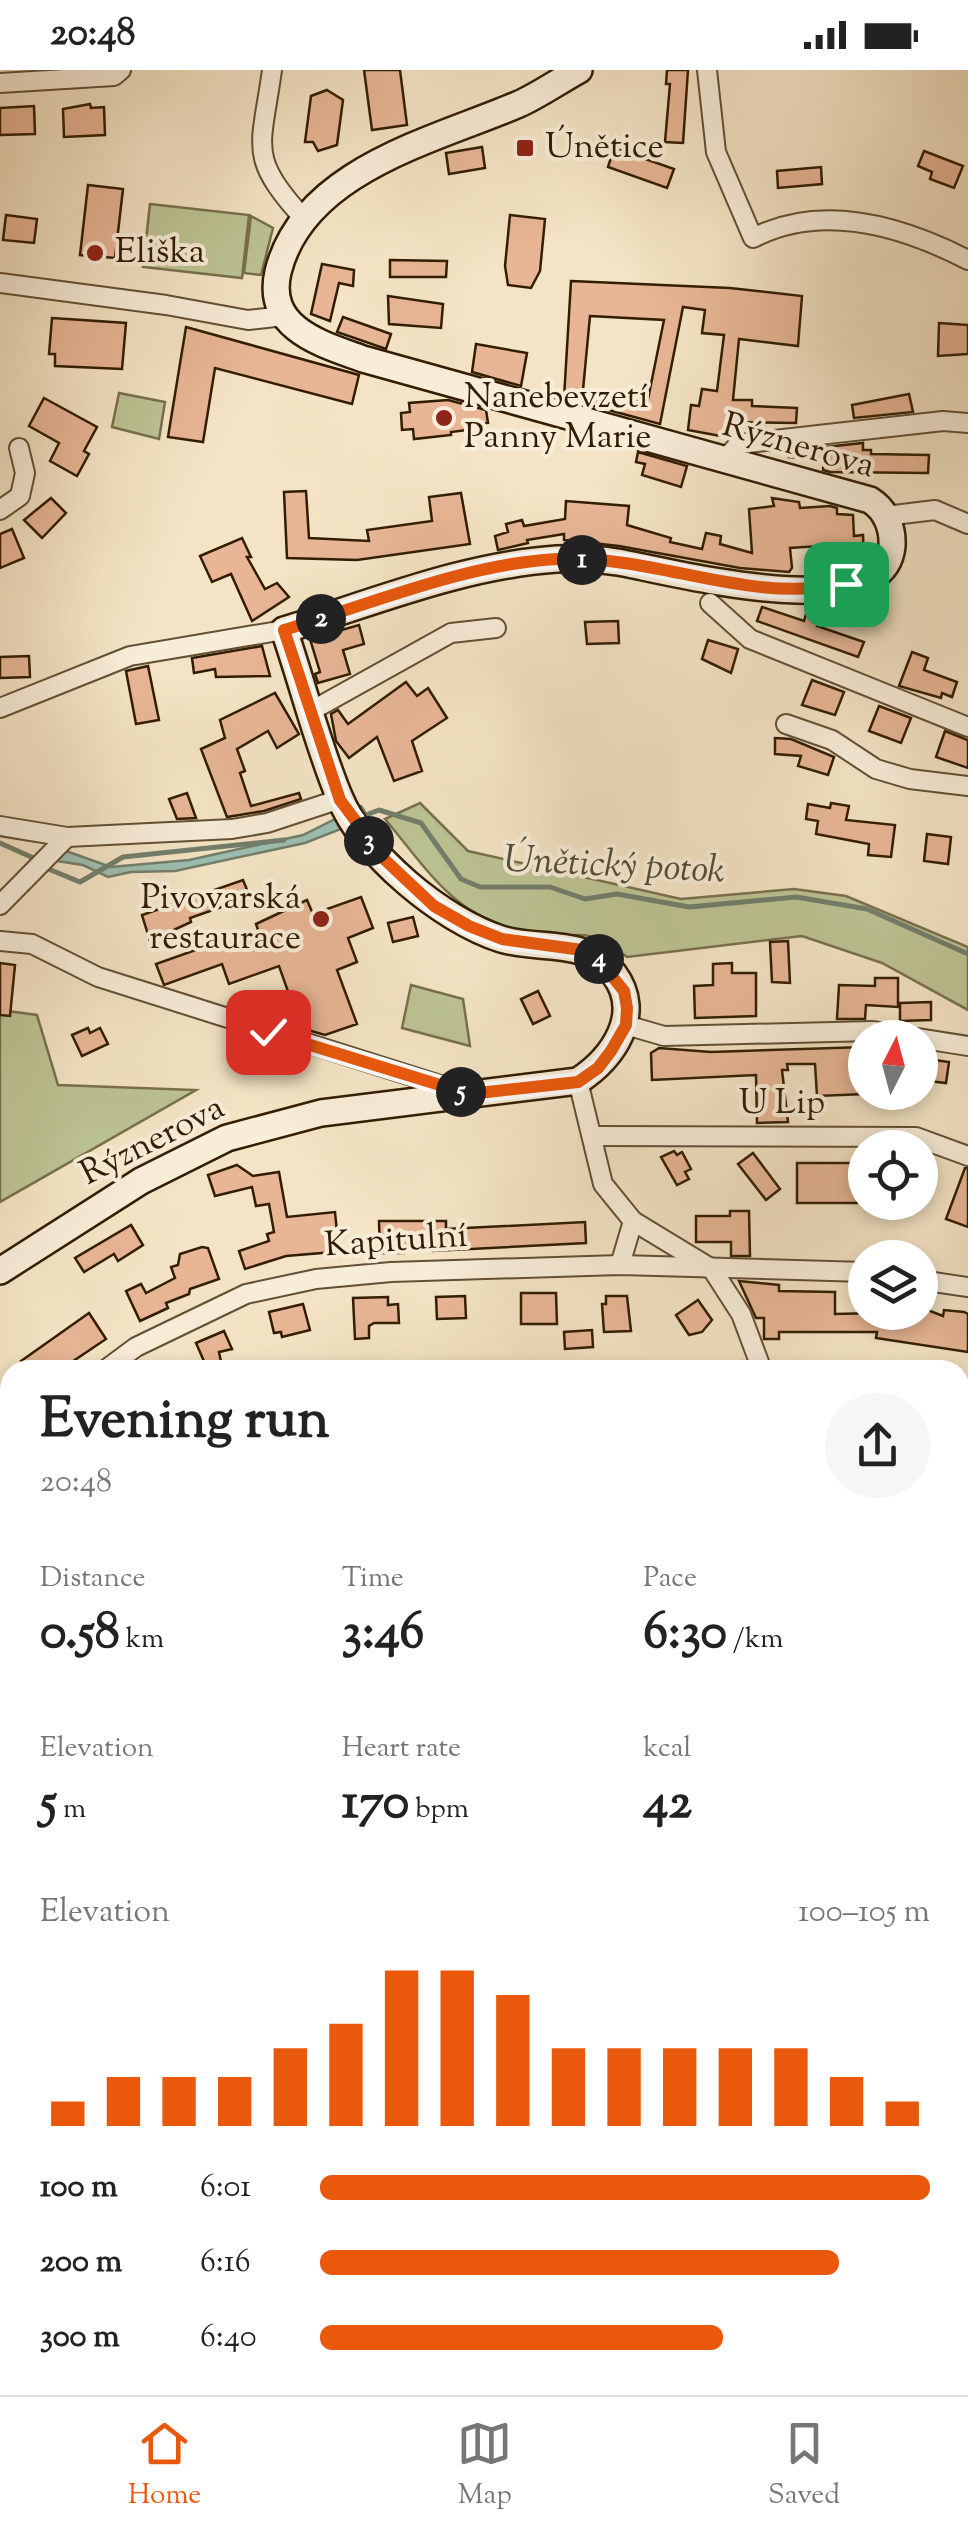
<!DOCTYPE html>
<meta charset="utf-8">
<style>
:root{--surface:#fff;--page:#f6f6f6;--text:#222;--muted:#767676;--line:#e0e0e0;--accent:#ea580c}
body{margin:0;font-family:"Sorts Mill Goudy",serif;background:var(--page);color:var(--text);height:100vh;display:flex;flex-direction:column;font-size:38px;white-space:nowrap}
*{box-sizing:border-box;margin:0}
p{font-size:32px;color:var(--muted)}
.icon{flex:none;width:55px;height:55px;fill:none;stroke:currentColor;stroke-width:2;stroke-linecap:round;stroke-linejoin:round}
.map{position:relative;flex:1;overflow:hidden}
.drawer{position:absolute;left:0px;top:1290px;width:970px;height:1035px;display:flex;flex-direction:column;background:var(--surface);border-radius:30px 30px 0 0;box-shadow:0 5px 15px #0003}
.drawer>*{flex:none}
.needle{width:65px;rotate:6deg}
.fabs{position:absolute;left:848px;top:950px;display:grid;gap:20px}
.fabs a{display:grid;place-items:center;width:90px;height:90px;border-radius:50%;background:var(--surface);box-shadow:0 5px 15px #0003;font-size:50px}
.pin{position:absolute;display:grid;place-items:center;width:85px;height:85px;color:#fff;margin:-42px;border-radius:20px;box-shadow:0 5px 15px #0006}
.km{position:absolute;width:50px;height:50px;margin:-25px;border-radius:50%;background:#222;color:#fff;font-size:28px;line-height:50px;text-align:center}
.round{display:grid;place-items:center;flex:none;width:105px;height:105px;border-radius:52px;background:var(--page)}
.head{display:flex;align-items:center;justify-content:space-between;height:170px;padding:0 40px}
h1{font-size:55px;font-weight:700;line-height:75px}
.metrics{display:grid;grid-template-columns:repeat(3,1fr);gap:15px;height:170px;padding:10px 40px}
.metrics div{display:grid;align-content:center}
.metrics b{font-size:50px;font-weight:700}
.metrics small{font-size:28px;font-weight:400}
.metrics p{font-size:28px}
.chart{height:280px;padding:20px 40px}
.chart p{display:flex;justify-content:space-between}
.chart svg{width:100%;height:180px;margin-top:10px;stroke:var(--accent);stroke-width:6}
ul{padding:0 40px;list-style:none;font-size:32px}
li{display:grid;grid-template-columns:160px 120px 1fr;align-items:center;height:75px}
li i{height:25px;border-radius:12px;background:var(--accent)}
.status{display:flex;justify-content:space-between;align-items:center;height:70px;padding:0 50px;background:var(--surface);direction:ltr}
.status svg{height:28px;fill:currentColor}
.tabs{display:flex;justify-content:space-around;align-items:center;height:140px;border-top:2px solid var(--line);background:var(--surface);font-size:28px;color:var(--muted)}
.tabs a{display:grid;justify-items:center;gap:5px}
.tabs .active{color:var(--accent)}
.map>svg:first-child{display:block}
.green{fill:#bdc494;stroke:#78704c;stroke-width:2.5}
.water{fill:#9cbfb2;stroke:#727e6c;stroke-width:2.5}
.lines{fill:none;stroke-linecap:round;stroke-linejoin:round}
.stream{stroke:#727e6c;stroke-width:5}
.building{fill:#e8b695;stroke:#321d03;stroke-width:2.5;fill-rule:evenodd}
.street-casing{stroke:#624f34;stroke-width:22}
.secondary-casing{stroke:#321d03;stroke-width:30}
.street{stroke:#f8edd9;stroke-width:18}
.secondary{stroke:#f8edd9;stroke-width:25}
.route-casing{stroke:#fff;stroke-width:20}
.route{stroke:#ea580c;stroke-width:12}
.poi-dot{fill:#8f2418;stroke:#f8edd9;stroke-width:4}
.labels{text-anchor:middle;dominant-baseline:central;stroke-width:8;stroke-linejoin:round;paint-order:stroke}
.poi-label{font-size:35px;fill:#321d03;stroke:#f8edd9;text-anchor:start}
.street-label{font-size:35px;fill:#321d03;stroke:#f8edd9}
.water-label{font-size:38px;font-style:italic;fill:#524e38;stroke:#f8edd9}
</style>
<div class="status"><b>20:48</b><svg viewBox="0 0 49 12"><path d="M0 12V9h3v3zM5 12V6h3v6zM10 12V3h3v9zM15 12V0h3v12zM26 1h20v11H26zM47 4h2v5h-2z"/></svg></div>
<div class="map">
<svg width="968" height="2325" viewBox="0 0 968 2325">
<rect width="100%" height="100%" fill="#f4e4c5"/>
<filter id="stains"><feTurbulence type="fractalNoise" baseFrequency=".002" numOctaves="4"/><feColorMatrix values="0 0 0 0 .2 0 0 0 0 .09 0 0 0 0 .02 0 0 0 .5 -.17"/></filter>
<radialGradient id="worn" r=".72"><stop offset=".6" stop-color="#630" stop-opacity="0"/><stop offset="1" stop-color="#630" stop-opacity=".3"/></radialGradient>
<g class="green">
<path d="M150,134l99,11 -7,63 -99,-11z"/>
<path d="M251,146l22,12 -12,47 -17,-2z"/>
<path d="M119,323l46,9 -6,37 -47,-12z"/>
<path d="M420,733l48,48 213,48 113,-10 52,7 122,51v63l-86,-47 -80,-27 -175,21c-49,-40 -57,-11 -102,-23 -72,-19 -95,-61 -140,-115z"/>
<path d="M411,915l52,14 7,47 -68,-18z"/>
<path d="M0,940l37,5 21,70 138,5 -196,112z"/>
</g>
<path class="water" d="M361,736l8,12 -64,25 -130,28 -44,1 -23,5 -25,-12 -26,-4 9,-10 45,16 78,-7 114,-25z"/>
<g class="lines">
<g class="stream">
<path d="M361,747l18,-7 42,13 40,56 19,8h70l35,12 32,-5 72,13 107,-10 71,12 101,45"/>
<path d="M0,773l38,17"/>
<path d="M46,798l34,14 43,-25 161,-17"/>
</g>
</g>
<g class="building">
<path d="M364,0h36l7,55 -35,5z"/>
<path d="M667,0h21l-5,73 -18,-1 5,-58h-4z"/>
<path d="M327,20l16,10 -6,45 -19,6 -5,-9h-8l6,-46z"/>
<path d="M90,34l1,4 13,-1 1,28 -41,2 -1,-28z"/>
<path d="M34,36l1,28 -35,1v-27z"/>
<path d="M482,77l3,21 -36,6 -3,-21z"/>
<path d="M614,78l60,21 -7,19 -59,-21z"/>
<path d="M924,81l39,15 -9,22 -24,-9 2,-7 -14,-6z"/>
<path d="M821,97l1,17 -44,4 -1,-17z"/>
<path d="M88,115l35,4 -8,69 -35,-3z"/>
<path d="M6,145l31,4 -3,24 -31,-3z"/>
<path d="M510,145l35,4 -5,52 -9,17 -23,-3 -3,-19z"/>
<path d="M390,190l57,1 -1,16h-56z"/>
<path d="M322,194l32,6 -1,16 -14,-3 -9,38 -19,-7z"/>
<path d="M571,211l159,7 72,8 -4,50 -59,-7 -6,61h19v6l45,2 -1,15 -68,-1 -2,15 -38,-7 3,-25 8,1 3,-17 15,2 7,-56 -22,-2 3,-23 -22,-3 -23,117 -96,-26zM590,246l74,4 -17,84 -64,-14z"/>
<path d="M388,226l55,8 -2,24 -52,-4z"/>
<path d="M343,247l48,17 -5,15 -49,-17z"/>
<path d="M52,248l74,5 -4,46 -67,-3v-12h-6z"/>
<path d="M939,253l29,2v29l-30,2z"/>
<path d="M186,257l173,48 -7,29 -137,-36 -12,74 -35,-5z"/>
<path d="M476,274l51,9 -6,33 -49,-14z"/>
<path d="M909,324l4,18 -59,6 -2,-13z"/>
<path d="M44,328l53,29 -13,24 5,3 -12,22 -27,-15 9,-18 -30,-17z"/>
<path d="M448,330l38,10 2,13 -22,2 1,5 -16,2v3l-37,4 -1,-10 -11,1 -1,-17 9,-1 -1,-9z"/>
<path d="M863,373v7h8v4l58,1 -1,18 -98,-1 -7,-2 1,-11 -35,-2v-6z"/>
<path d="M638,382l49,14 -6,21 -39,-12 3,-11 -9,-2z"/>
<path d="M306,421l3,47 60,3 -2,-11 65,-9 -3,-24 32,-4 9,51 -113,16 -70,-2 -3,-66z"/>
<path d="M51,428l15,15 -24,25 -18,-18z"/>
<path d="M772,428l27,4 1,6 30,-2 7,2v6l16,1 1,21 9,-1 1,26 -27,8 -2,-24 -45,3 2,20 -3,4 -49,-4 -121,-22 -55,-6v-6l-37,6 1,3 -30,7 -3,-14 13,-4 -2,-8 16,-4 2,6 41,-7 1,-18 63,5 -2,19 44,13 -1,4 32,7 4,-16 15,3 -1,8 32,9 -3,-44 25,-3z"/>
<path d="M12,459l12,29 -24,10v-34z"/>
<path d="M242,468l9,19h-4l18,32 12,-6 12,14 -37,24 -21,-47 -19,8 -12,-26z"/>
<path d="M762,537l42,14 2,-7 13,4 -2,8 47,16 -6,15 -101,-36z"/>
<path d="M618,551l1,22 -32,1 -2,-22z"/>
<path d="M359,555l5,19 -21,6 7,24 -32,9 -3,-9 5,-2 -10,-33z"/>
<path d="M708,570l30,9 -7,24 -29,-14z"/>
<path d="M262,576l8,30 -54,1 -1,-8 -21,4 -2,-15z"/>
<path d="M912,582l16,6 -4,12 33,12 -5,15 -10,-4 -1,5 -42,-12z"/>
<path d="M29,586l1,21 -30,1v-21z"/>
<path d="M148,596l11,54 -23,4 -10,-53z"/>
<path d="M812,610l32,12 -9,23 -33,-10z"/>
<path d="M406,612l11,14 11,-8 19,30 -35,23 10,30 -28,10 -17,-44 -28,21 -13,-17 -5,-27 7,-4 10,14z"/>
<path d="M275,623l24,41 -22,14 -9,-17 -31,18 8,22 -5,2 11,33 48,-13 2,6 -37,12 -37,6 -26,-68 24,-11 -5,-18z"/>
<path d="M879,636l32,12 -10,25 -32,-12z"/>
<path d="M945,661l23,9v28l-32,-11z"/>
<path d="M775,668l16,1 43,18 -6,18 -30,-9 3,-10 -26,-2z"/>
<path d="M187,723l9,25 -19,1 -8,-20z"/>
<path d="M831,733l18,3 -3,14 49,5 -4,32 -23,-2 1,-11 -53,-10 2,-13 -12,-2 2,-15 22,4z"/>
<path d="M927,764l24,3 -3,27 -24,-3z"/>
<path d="M243,810l7,17 -60,21 1,4 -41,19 -8,-26z"/>
<path d="M361,827l12,31 -25,10 9,24 -20,8 20,54 -32,11 -24,-7 -22,-62 -50,18 -7,-20 -58,21 -8,-21 59,-21 2,5 42,-15 -3,-9 51,-24 6,14z"/>
<path d="M413,847l5,19 -25,6 -5,-19z"/>
<path d="M788,871l2,42 -18,-1 -2,-40z"/>
<path d="M0,893l15,2 -5,51 -10,-1z"/>
<path d="M732,893v10h24v43l-61,2 -1,-32 19,-1v-21z"/>
<path d="M875,908h23v29l-32,-2 -1,14h-28l2,-34 36,1z"/>
<path d="M538,921l12,25 -17,8 -12,-25z"/>
<path d="M931,932v18l-31,1v-18z"/>
<path d="M88,958l2,5 10,-5 8,16 -26,12 -10,-21z"/>
<path d="M865,977v47l-48,2 -2,-32h-28l1,6h-6l6,52 -31,1 -1,-48 -104,5 -1,-27 8,-5 52,4z"/>
<path d="M920,988l29,4 -3,21 -26,-3z"/>
<path d="M674,1081l3,4 5,-3 9,17 -6,3 4,7 -12,6 -16,-28z"/>
<path d="M753,1083l27,36 -14,11 -28,-36z"/>
<rect x="797" y="1093" width="68" height="40"/>
<path d="M237,1095l16,11 26,-4 8,45 48,-5 3,29h-6l1,11 -47,4 -41,13 -6,-18 30,-10 -2,-7 7,-2 -5,-28 -13,2 -4,-19 -37,9 -7,-21z"/>
<path d="M965,1098h3v59l-22,-8z"/>
<path d="M730,1141h19l1,45h-19v-14h-35v-26h34z"/>
<path d="M379,1151h67v8l139,-7 1,21 -153,8v-7l-29,1v8h-24z"/>
<path d="M131,1155l12,20 -25,16 -4,-7 -30,18 -9,-14z"/>
<path d="M202,1177l6,1 11,31 -29,10 -1,5 -23,9 2,5 -28,13 -14,-30 15,-7 5,9 29,-15 -4,-11 7,-2 2,-11z"/>
<path d="M739,1211l40,4v6l56,1v22l85,-2v-5l23,9 1,-6 20,2 4,2v38l-92,-14 1,-6h-98v7h-15v-21h-8z"/>
<path d="M521,1223h35l1,31h-36z"/>
<path d="M465,1226l1,22 -29,1 -1,-22z"/>
<path d="M606,1226h21l4,35 -27,1 -2,-28h4z"/>
<path d="M388,1227v8l10,-1 1,19h-25l-5,3v12l-14,1 -2,-41z"/>
<path d="M698,1230l14,20 -10,12 -13,3 -13,-20z"/>
<path d="M303,1234l7,26 -28,7 -1,-5 -7,1 -5,-21z"/>
<path d="M89,1243l17,26 -46,31h-33l-6,-9z"/>
<path d="M592,1260l1,17 -28,2 -1,-17z"/>
<path d="M224,1261l8,18 -13,3 2,10 -14,6 -11,-25z"/>
</g>
<g class="lines">
<g class="street-casing">
<g id="street">
<path d="M272,0c-11,80 -25,86 33,150"/>
<path d="M707,0l9,82 37,86c70,-36 149,-12 215,22"/>
<path d="M0,13l114,-7 7,-6"/>
<path d="M0,213l166,22 82,15 36,-4"/>
<path d="M722,392l17,-18 204,-23 25,2"/>
<path d="M0,440l20,-14 5,-23 -6,-25"/>
<path d="M886,446l49,-6 33,14"/>
<path d="M710,533l40,36 218,88"/>
<path d="M0,638l130,-52 154,-26"/>
<path d="M311,641l140,-78 45,-5"/>
<path d="M786,654l46,16 44,29 34,10 58,7"/>
<path d="M0,756l67,11 165,-8 35,-6 73,-24"/>
<path d="M0,835l67,-68"/>
<path d="M0,871l32,3 66,33 361,114"/>
<path d="M626,955l38,11 209,-5 95,15"/>
<path d="M578,1011l25,103 30,37 79,48 29,45 21,56"/>
<path d="M592,1066l324,1 52,19"/>
<path d="M620,1195l13,-44"/>
<path d="M920,1210l48,7"/>
<path d="M105,1300l31,-23 110,-53 70,-15 75,-7 229,-7 245,7"/>
<path d="M0,1377l10,-7"/>
</g>
</g>
<g class="secondary-casing">
<path id="secondary" d="M0,1201l141,-90 86,-43 94,-25 257,-32c35,-23 66,-67 36,-107 -28,-37 -74,-23 -113,-35 -59,-19 -138,-84 -162,-143 -22,-53 -36,-111 -55,-166 88,-27 180,-65 273,-71 19,-1 41,0 60,3 50,8 267,68 275,-16 1,-18 -6,-36 -22,-46l-507,-141c-41,-15 -98,-30 -85,-87 25,-102 157,-132 241,-168 20,-9 40,-23 60,-34"/>
</g>
<use href="#street" class="street"/>
<use href="#secondary" class="secondary"/>
</g>
<g class="lines">
<g class="route-casing">
<path id="route" d="M268,962l201,62 109,-12 20,-14 13,-17 15,-26 1,-17 -3,-17 -26,-32 -16,-9 -80,-11 -33,-13 -35,-20 -50,-47 -44,-59 -56,-170c86,-26 185,-67 274,-71 102,-4 184,45 288,25"/>
</g>
<use href="#route" class="route"/>
</g>
<g class="poi-dot">
<rect x="515" y="68" width="20" height="20" rx="5"/>
<circle cx="95" cy="183" r="10"/>
<circle cx="444" cy="348" r="10"/>
<circle cx="321" cy="849" r="10"/>
</g>
<g class="labels">
<g class="poi-label">
<text x="545" y="78">Únětice</text>
<text x="115" y="183">Eliška</text>
<text x="464" y="328">Nanebevzetí<tspan x="464" dy="40">Panny Marie</tspan></text>
<text x="301" y="829" text-anchor="end">Pivovarská<tspan x="301" dy="40">restaurace</tspan></text>
</g>
<g class="street-label">
<text transform="translate(798 377) rotate(16)">Rýznerova</text>
<text x="782" y="1034">U Lip</text>
<text transform="translate(153 1072) rotate(-27)">Rýznerova</text>
<text transform="translate(396 1172) rotate(-4)">Kapitulní</text>
</g>
<g class="water-label">
<text transform="translate(614 797) rotate(3)">Únětický potok</text>
</g>
</g>
<rect width="100%" height="100%" filter="url(#stains)"/>
<rect width="100%" height="100%" fill="url(#worn)"/>
</svg>
<div class="fabs">
<a><svg class="needle" viewBox="-14 -14 28 28"><path d="M0-13l5 13h-10z" fill="#e53935"/><path d="M0 13l5-13h-10z" fill="#767676"/></svg></a>
<a><svg class="icon" aria-label="locate" viewBox="0 0 24 24"><circle cx="12" cy="12" r="6"/><path d="M12 2v4M12 18v4M2 12h4M18 12h4"/></svg></a>
<a><svg class="icon" aria-label="layers" viewBox="0 0 24 24"><path d="M12 4l9 5-9 5-9-5zM3 14l9 5 9-5"/></svg></a>
</div>
<div class="pin" style="left:846px;top:514px;background:#1e9e55"><svg class="icon" aria-label="arrive" viewBox="0 0 24 24"><path d="M6 21V4h12l-3 4 3 4H6"/></svg></div>
<div class="pin" style="left:268px;top:962px;background:#d93025"><svg class="icon" aria-label="check" viewBox="0 0 24 24"><path d="M5 12l5 5 9-10"/></svg></div>
<b class="km" style="left:582px;top:490px">1</b>
<b class="km" style="left:321px;top:549px">2</b>
<b class="km" style="left:369px;top:771px">3</b>
<b class="km" style="left:599px;top:889px">4</b>
<b class="km" style="left:461px;top:1022px">5</b>
<section class="drawer">
<div class="head"><div><h1>Evening run</h1><p>20:48</p></div><a class="round"><svg class="icon" aria-label="share" viewBox="0 0 24 24"><path d="M12 15V3M7 8l5-5 5 5M5 13v7h14v-7"/></svg></a></div>
<div class="metrics">
<div><p>Distance</p><b>0.58<small> km</small></b></div>
<div><p>Time</p><b>3:46</b></div>
<div><p>Pace</p><b>6:30<small> /km</small></b></div>
</div>
<div class="metrics">
<div><p>Elevation</p><b>5<small> m</small></b></div>
<div><p>Heart rate</p><b>170<small> bpm</small></b></div>
<div><p>kcal</p><b>42</b></div>
</div>
<div class="chart"><p><span>Elevation</span>100–105 m</p>
<svg viewBox="0 0 160 44" preserveAspectRatio="none"><path d="M5 44V38M15 44V32M25 44V32M35 44V32M45 44V25M55 44V19M65 44V6M75 44V6M85 44V12M95 44V25M105 44V25M115 44V25M125 44V25M135 44V25M145 44V32M155 44V38"/></svg>
</div>
<ul>
<li><b>100 m</b>6:01<i style="width:100%"></i></li>
<li><b>200 m</b>6:16<i style="width:85%"></i></li>
<li><b>300 m</b>6:40<i style="width:66%"></i></li>
</ul>
</section>
</div>
<nav class="tabs">
<a class="active"><svg class="icon" aria-label="home" viewBox="0 0 24 24"><path d="M3 11l9-7 9 7M6 9v11h12V9"/></svg>Home</a>
<a><svg class="icon" aria-label="map" viewBox="0 0 24 24"><path d="M3 6l6-2 6 2 6-2v14l-6 2-6-2-6 2zM9 4v14M15 6v14"/></svg>Map</a>
<a><svg class="icon" aria-label="saved" viewBox="0 0 24 24"><path d="M7 4h10v16l-5-4-5 4z"/></svg>Saved</a>
</nav>
